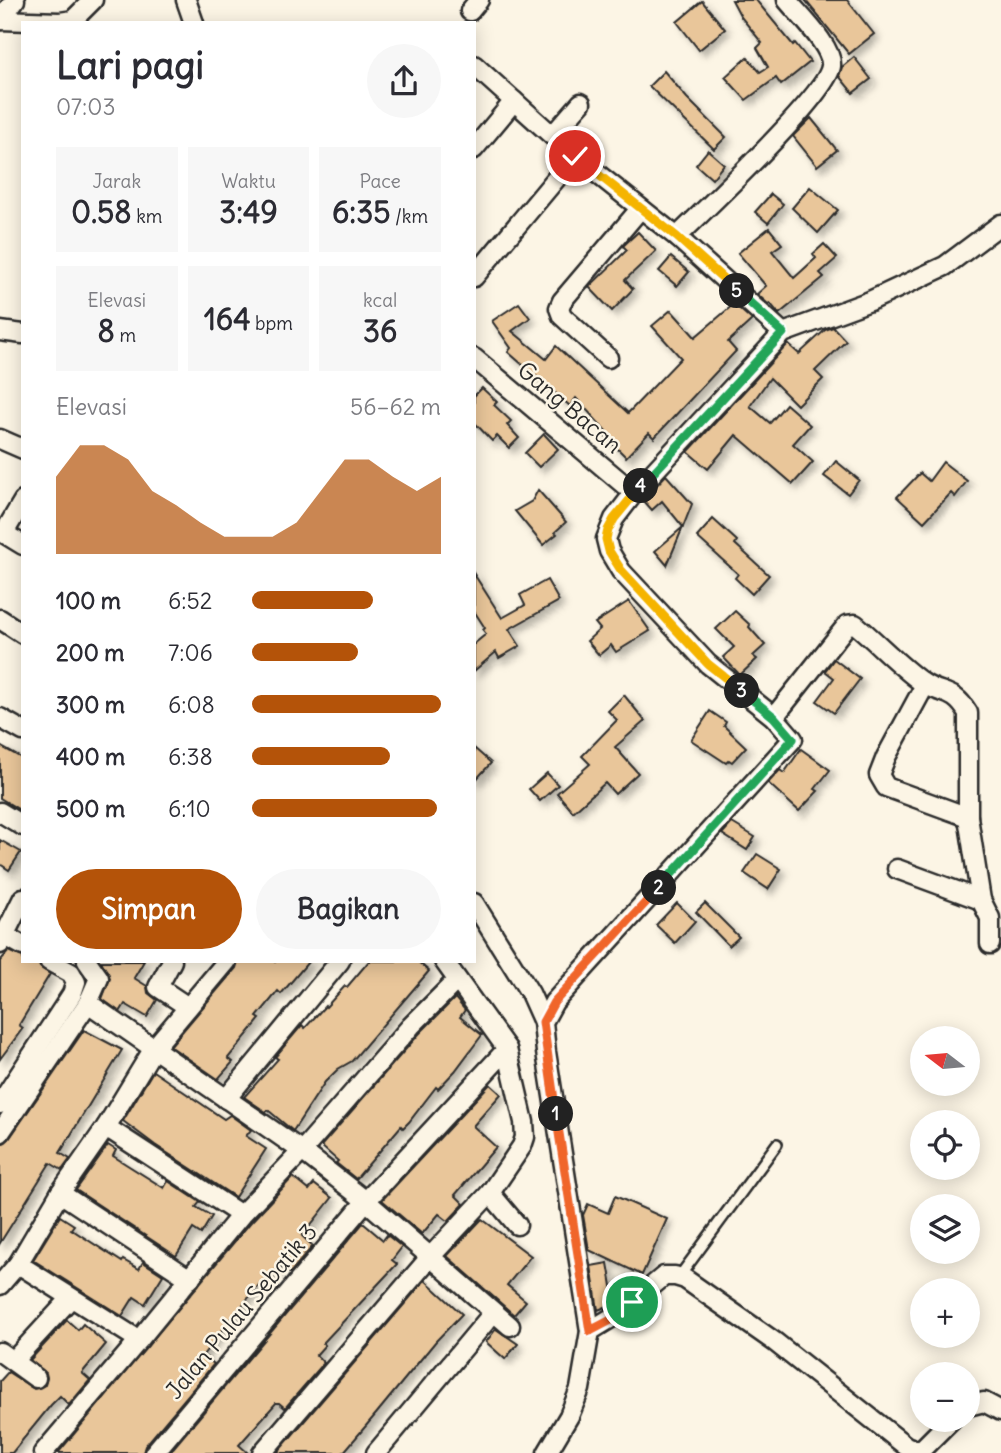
<!DOCTYPE html>
<html lang="id">
<meta charset="utf-8">
<style>
:root{--surface:#fff;--page:#f7f7f7;--text:#2b2b33;--muted:#7c7c81;--accent:#b45309}
body{margin:0;font-family:Delius,sans-serif;background:var(--page);color:var(--text);height:100vh;display:flex;flex-direction:column;font-size:26px;white-space:nowrap}
*{box-sizing:border-box;margin:0}
p{font-size:23px;color:var(--muted)}
.icon{flex:none;width:38px;height:38px;fill:none;stroke:currentColor;stroke-width:2;stroke-linecap:round;stroke-linejoin:round}
.map{position:relative;flex:1;overflow:hidden}
.side{position:absolute;left:21px;top:21px;width:455px;height:942px;display:flex;flex-direction:column;background:var(--surface);border-radius:0px;box-shadow:0 4px 18px #0003}
.side>*{flex:none}
.needle{width:46px;rotate:286deg}
.tools{position:absolute;left:910px;top:1026px;display:grid;gap:14px}
.tools a{display:grid;place-items:center;width:70px;height:70px;border-radius:50%;background:var(--surface);box-shadow:0 4px 18px #0003;font-size:35px}
.pin{position:absolute;display:grid;place-items:center;width:60px;height:60px;color:#fff;margin:-30px;border:4px solid #fff;border-radius:50%;box-shadow:0 2px 7px #0007}
.km{position:absolute;width:35px;height:35px;margin:-18px;border-radius:50%;background:#222;color:#fff;font-size:19px;line-height:35px;text-align:center}
.round{display:grid;place-items:center;flex:none;width:74px;height:74px;border-radius:37px;background:var(--page)}
.headline{display:flex;align-items:center;justify-content:space-between;height:119px;padding:0 35px}
h1{font-size:38px;font-weight:800;line-height:52px}
.stats{display:grid;grid-template-columns:repeat(3,1fr);gap:10px;height:119px;padding:7px 35px}
.stats div{display:grid;align-content:center;border-radius:0px;background:var(--page);text-align:center}
.stats b{font-size:30px;font-weight:800}
.stats small{font-size:19px;font-weight:400}
.stats p{font-size:19px}
.chart{height:196px;padding:14px 35px}
.chart p{display:flex;justify-content:space-between}
.chart svg{width:100%;height:126px;margin-top:7px;fill:var(--accent);opacity:.7}
.button{display:flex;gap:14px;margin-top:auto;padding:14px 35px}
.button a{flex:1;height:80px;border-radius:42px;background:var(--accent);color:#fff;font-size:28px;font-weight:800;line-height:80px;text-align:center}
.button a+a{background:var(--page);color:var(--text)}
ul{padding:0 35px;list-style:none;font-size:23px}
li{display:grid;grid-template-columns:112px 84px 1fr;align-items:center;height:52px}
li i{height:18px;border-radius:9px;background:var(--accent)}
.map>svg:first-child{display:block}
.building{fill:#e9c69a;stroke:#2b2b2b;stroke-width:2;filter:url(#shadow)}
.lines{fill:none;stroke-linecap:round;stroke-linejoin:round}
.lane-casing{stroke:#2b2b2b;stroke-width:14}
.street-casing{stroke:#2b2b2b;stroke-width:23}
.lane{stroke:#fcf5e5;stroke-width:9}
.street{stroke:#fcf5e5;stroke-width:18}
.split-1-casing{stroke:#fff;stroke-width:14}
.split-2-casing{stroke:#fff;stroke-width:14}
.split-3-casing{stroke:#fff;stroke-width:14}
.split-4-casing{stroke:#fff;stroke-width:14}
.split-5-casing{stroke:#fff;stroke-width:14}
.split-6-casing{stroke:#fff;stroke-width:14}
.split-1{stroke:#f0652b;stroke-width:9}
.split-2{stroke:#f0652b;stroke-width:9}
.split-3{stroke:#22a559;stroke-width:9}
.split-4{stroke:#f5b400;stroke-width:9}
.split-5{stroke:#22a559;stroke-width:9}
.split-6{stroke:#f5b400;stroke-width:9}
.labels{text-anchor:middle;dominant-baseline:central;stroke-width:5;stroke-linejoin:round;paint-order:stroke}
.street-label{font-size:23px;fill:#2b2b2b;stroke:#fcf5e5}
</style>
<div class="map">
<svg width="1001" height="1453" viewBox="0 0 1001 1453">
<defs>
<filter id="shadow"><feDropShadow dx="5" dy="5" stdDeviation="3.5" flood-color="#0004"/></filter>
</defs>
<rect width="100%" height="100%" fill="#fcf5e5"/>
<filter id="ink" filterUnits="userSpaceOnUse"><feTurbulence type="fractalNoise" baseFrequency=".0143" numOctaves="2"/><feDisplacementMap in="SourceGraphic" scale="14" xChannelSelector="R" yChannelSelector="G"/><feConvolveMatrix kernelMatrix="1 2 1 2 8 2 1 2 1" color-interpolation-filters="sRGB"/></filter>
<g filter="url(#ink)">
<g class="building">
<path d="M732,0h24l37,45 2,-2 15,19 -29,23 -5,-7 -30,22 -21,-23 22,-20 13,15 8,-5 -11,-19 5,-5 -21,-26z"/>
<path d="M805,0h42l27,34 -25,20z"/>
<path d="M702,1l23,28 -26,21 -22,-28z"/>
<path d="M854,57l17,22 -18,14 -14,-17 3,-9z"/>
<path d="M664,71l23,27 39,39 -12,12 -65,-63z"/>
<path d="M811,118l26,32 -20,16 -24,-30z"/>
<path d="M708,150l16,14 -12,15 -16,-14z"/>
<path d="M810,187l28,23 -20,23 -26,-25z"/>
<path d="M771,194l12,10 -15,19 -13,-11z"/>
<path d="M769,228l13,16 -10,7 22,27 22,-20 -3,-4 11,-10 13,14 -17,15 4,4 -45,37 -9,-11 -2,1 -11,-10 9,-8 -28,-33z"/>
<path d="M638,232l18,19 -31,29 8,9 -21,22 -23,-24 38,-37 -4,-4z"/>
<path d="M671,257l18,15 -12,14 -18,-15z"/>
<path d="M519,303l11,15 -18,13 34,28 10,-13 72,67 53,-55 -29,-32 19,-16 24,27 39,-33 18,16 -24,22 8,9 -82,87 -5,-5 -23,24 -23,-23 3,-3 -30,-33 -6,8 -62,-54 3,-4 -19,-27z"/>
<path d="M833,327l13,14 -31,30 8,8 -26,26 -27,-27 -20,28 20,17 16,-19 24,21 -17,19 20,18 -20,22 -57,-49 -28,34 -20,-17 100,-108 11,10 26,-24z"/>
<path d="M482,388l15,14 -3,3 17,16 -4,4 12,13 -10,10 -12,-12 -5,5 -18,-19v-26z"/>
<path d="M544,434l14,15 -19,18 -14,-14z"/>
<path d="M836,461l23,19 -11,14 -24,-18z"/>
<path d="M943,462l24,19 -12,16 -4,-4 -27,29 -27,-25 23,-24 9,8z"/>
<path d="M666,475l26,29 -9,23 -21,-26 -10,9 -9,-10z"/>
<path d="M538,490l28,32 -11,10 2,2 -14,11 -28,-34 17,-10z"/>
<path d="M713,519l24,22 -2,3 34,31 -17,19 -17,-16 3,-4 -41,-37z"/>
<path d="M683,527l-16,38 -12,-14z"/>
<path d="M474,574l28,44 23,-13 -5,-10 27,-15 12,21 -50,28 11,17 -21,12 -3,-6 -22,19v-27l12,-10 -3,-4 2,-2 -11,-17z"/>
<path d="M629,601l21,30 -34,21 -5,-7 -12,10 -12,-14 13,-12 -5,-6z"/>
<path d="M735,611l15,14 -1,2 16,18 -12,11 4,3 -17,16 -17,-18 11,-10 -18,-18z"/>
<path d="M834,659l26,20 -26,34 -17,-12 17,-23 -9,-7z"/>
<path d="M624,695l21,26 -30,26 23,26 -23,21 -10,-11 -32,29 -16,-19 33,-29 -8,-8 35,-36 -9,-9z"/>
<path d="M710,711l16,11 -2,4 22,21 -14,15 -3,-2 -3,3 -35,-23z"/>
<path d="M0,746l23,13v53l-23,-14z"/>
<path d="M474,748l17,15 -17,19z"/>
<path d="M801,749l29,21 -15,19 3,2 -19,20 -31,-28 12,-13 4,3z"/>
<path d="M547,773l11,12 -18,16 -11,-12z"/>
<path d="M732,823l23,14 -8,13 -25,-16z"/>
<path d="M0,840l21,12 -12,18 -9,-6z"/>
<path d="M757,854l24,15 -13,20 -24,-16z"/>
<path d="M677,903l18,18 -20,22 -19,-18z"/>
<path d="M705,903l34,34 -10,9 -33,-34z"/>
<path d="M9,951l14,6v4h15l2,6 10,7 -31,51 4,3 -23,31v-98z"/>
<path d="M101,961h43l-10,17 13,8 1,7 9,7 -10,17 -22,-13 -5,8 -18,-13 8,-21z"/>
<path d="M238,961h71l-28,33 -3,-3 -21,26 3,2 -32,39 5,4 -15,17 -48,-33 66,-78z"/>
<path d="M369,961h48l12,10 -77,90 -14,8 -13,13 -32,49 -25,-21 -2,2 -22,-15 34,-38 -3,-2 27,-32 3,3 20,-22 1,1 19,-21 2,1z"/>
<path d="M455,998l10,12 -5,7 22,18 -27,36 -17,18 -2,-2 -27,35 -6,6 -2,-2 -45,53 -20,-16 2,-2 -17,-15 98,-112z"/>
<path d="M84,1030l38,20 -62,103 10,6 -8,11 -12,-7 -50,80v-99l9,-5z"/>
<path d="M153,1071l71,48 6,-4 21,15 -5,6 20,13 -31,48 -80,-52 -32,-24z"/>
<path d="M490,1084l11,10 -28,32 23,21 -41,48 9,9 -16,17 -9,-7 -17,20 -40,-34z"/>
<path d="M108,1145l8,5 -3,6 51,32 4,-7 32,21 -4,5 16,9 -11,18 -8,-5 -17,27 -100,-66z"/>
<path d="M293,1177l16,13 5,-6 18,14 -30,38 11,10 -23,27 -10,-8 -14,17 -3,-2 -36,44 -24,31 11,9 -69,82 -2,7h-85l192,-230z"/>
<path d="M615,1196l52,23 -25,56 -53,-25 -6,-35 5,-11 20,9z"/>
<path d="M60,1216l14,9 -3,4 51,33 1,-2 16,9 4,-7 20,13 -18,29 -11,-7 -12,19 -89,-56z"/>
<path d="M482,1219l49,37 -24,29 19,16 -12,14 -67,-59z"/>
<path d="M363,1223l20,17 4,-5 15,12 -10,13 5,4 -74,79 2,2 -9,10 8,8 -39,45 -6,-5h-3l-37,42 9,8h-79z"/>
<path d="M608,1263l7,40 -17,7 -7,-44z"/>
<path d="M425,1280l37,34 -26,27 -60,73 -33,39h-66z"/>
<path d="M67,1320l11,10 5,-6 23,20 -24,29 8,7 -21,25 -9,-9 -9,9 -39,48h-12v-72l8,-9 26,17 11,-4 2,-7 -1,-5 -16,-13z"/>
<path d="M496,1329l22,15 -13,15 -19,-17z"/>
</g>
<g class="lines">
<g class="lane-casing">
<path id="lane" d="M679,1277l98,-133"/>
</g>
<g class="street-casing">
<g id="street">
<path d="M186,0l8,23"/>
<path d="M470,11l9,-11"/>
<path d="M0,20l60,2 13,-2 20,-20"/>
<path d="M0,20l15,-20"/>
<path d="M474,65l101,91 102,81 106,96"/>
<path d="M553,135l28,-32"/>
<path d="M474,149l40,-48"/>
<path d="M677,237c26,-26 151,-143 154,-171 2,-19 -32,-51 -44,-66"/>
<path d="M474,277l101,-121"/>
<path d="M0,331l23,3"/>
<path d="M474,358l160,135"/>
<path d="M608,358l-46,-42 -3,-8 3,-7 78,-92"/>
<path d="M0,439l23,10"/>
<path d="M0,531l23,14"/>
<path d="M4,533l19,-32"/>
<path d="M0,619l23,15"/>
<path d="M925,685l-39,72 -7,18 7,12 82,30"/>
<path d="M774,717l73,-92 8,-1c23,19 44,42 68,59 20,13 30,5 45,30v104l13,83 9,18v26"/>
<path d="M0,718l23,13"/>
<path d="M0,812l23,14"/>
<path d="M897,869l84,31"/>
<path d="M474,903l56,90 13,29"/>
<path d="M0,933l23,13"/>
<path d="M0,944l23,-46"/>
<path d="M172,961l-14,26 30,20"/>
<path d="M88,1003l214,148 64,50 144,125"/>
<path d="M226,1099l114,-138"/>
<path d="M0,1104l72,-110 4,-12 -5,-9 -22,-12"/>
<path d="M106,1127l135,88"/>
<path d="M0,1133l88,-130 11,-25 -12,-17"/>
<path d="M60,1193l130,86"/>
<path d="M490,1193l27,32"/>
<path d="M18,1264l121,76"/>
<path d="M0,1285l18,-21 42,-71 46,-66 48,-79 73,-87"/>
<path d="M590,1331l31,-19 43,-36h11l10,3 90,63 131,104 10,4 6,-1 30,-30"/>
<path d="M0,1352l36,26"/>
<path d="M14,1360l57,-62"/>
<path d="M968,1406l16,-4 17,9"/>
<path d="M43,1453l96,-113 102,-125 61,-64 109,-125 46,-46"/>
<path d="M154,1453l212,-252 141,-152"/>
<path d="M262,1453l169,-197 59,-63 32,-47 3,-9 -1,-15 -17,-73 -63,-88"/>
<path d="M376,1453l117,-140"/>
<path d="M547,1453l22,-37 11,-27 10,-58 -44,-279 -3,-30 11,-20 239,-263 -19,-22 -66,-53 -87,-93 -12,-20 -3,-12 8,-20 20,-26 149,-160 87,-32 75,-35 56,-42"/>
</g>
</g>
<use href="#lane" class="lane"/>
<use href="#street" class="street"/>
</g>
</g>
<g class="lines" filter="url(#ink)">
<g class="split-1-casing">
<path id="split-1" d="M556,1114l34,217 21,-11 21,-18"/>
</g>
<g class="split-2-casing">
<path id="split-2" d="M556,1114l-13,-92 11,-20 105,-114"/>
</g>
<g class="split-3-casing">
<path id="split-3" d="M659,888l134,-149 -19,-22 -32,-26"/>
</g>
<g class="split-4-casing">
<path id="split-4" d="M641,486l-27,33 -6,11 -2,9 3,12 12,19 87,94 34,27"/>
</g>
<g class="split-5-casing">
<path id="split-5" d="M641,486l142,-153 -46,-42"/>
</g>
<g class="split-6-casing">
<path id="split-6" d="M575,156l102,81 60,54"/>
</g>
<use href="#split-1" class="split-1"/>
<use href="#split-2" class="split-2"/>
<use href="#split-3" class="split-3"/>
<use href="#split-4" class="split-4"/>
<use href="#split-5" class="split-5"/>
<use href="#split-6" class="split-6"/>
</g>
<g class="labels">
<g class="street-label">
<text transform="translate(570 407) rotate(40)">Gang Bacan</text>
<text transform="translate(241 1311) rotate(-50)">Jalan Pulau Sebatik 3</text>
</g>
</g>
</svg>
<div class="tools">
<a><svg class="needle" viewBox="-14 -14 28 28"><path d="M0-13l5 13h-10z" fill="#e53935"/><path d="M0 13l5-13h-10z" fill="#7c7c81"/></svg></a>
<a><svg class="icon" aria-label="locate" viewBox="0 0 24 24"><circle cx="12" cy="12" r="6"/><path d="M12 2v4M12 18v4M2 12h4M18 12h4"/></svg></a>
<a><svg class="icon" aria-label="layers" viewBox="0 0 24 24"><path d="M12 4l9 5-9 5-9-5zM3 14l9 5 9-5"/></svg></a>
<a>+</a>
<a>−</a>
</div>
<div class="pin" style="left:632px;top:1302px;background:#1e9e55"><svg class="icon" aria-label="arrive" viewBox="0 0 24 24"><path d="M6 21V4h12l-3 4 3 4H6"/></svg></div>
<div class="pin" style="left:575px;top:156px;background:#d93025"><svg class="icon" aria-label="check" viewBox="0 0 24 24"><path d="M5 12l5 5 9-10"/></svg></div>
<b class="km" style="left:556px;top:1114px">1</b>
<b class="km" style="left:659px;top:888px">2</b>
<b class="km" style="left:742px;top:691px">3</b>
<b class="km" style="left:641px;top:486px">4</b>
<b class="km" style="left:737px;top:291px">5</b>
<section class="side">
<div class="headline"><div><h1>Lari pagi</h1><p>07:03</p></div><a class="round"><svg class="icon" aria-label="share" viewBox="0 0 24 24"><path d="M12 15V3M7 8l5-5 5 5M5 13v7h14v-7"/></svg></a></div>
<div class="stats">
<div><p>Jarak</p><b>0.58<small> km</small></b></div>
<div><p>Waktu</p><b>3:49</b></div>
<div><p>Pace</p><b>6:35<small> /km</small></b></div>
</div>
<div class="stats">
<div><p>Elevasi</p><b>8<small> m</small></b></div>
<div><b>164<small> bpm</small></b></div>
<div><p>kcal</p><b>36</b></div>
</div>
<div class="chart"><p><span>Elevasi</span>56–62 m</p>
<svg viewBox="0 0 160 44" preserveAspectRatio="none"><path d="M0 44V17L10 6L20 6L30 11L40 22L50 27L60 33L70 38L80 38L90 38L100 33L110 22L120 11L130 11L140 17L150 22L160 17V44z"/></svg>
</div>
<ul>
<li><b>100 m</b>6:52<i style="width:64%"></i></li>
<li><b>200 m</b>7:06<i style="width:56%"></i></li>
<li><b>300 m</b>6:08<i style="width:100%"></i></li>
<li><b>400 m</b>6:38<i style="width:73%"></i></li>
<li><b>500 m</b>6:10<i style="width:98%"></i></li>
</ul>
<div class="button"><a>Simpan</a><a>Bagikan</a></div>
</section>
</div>
